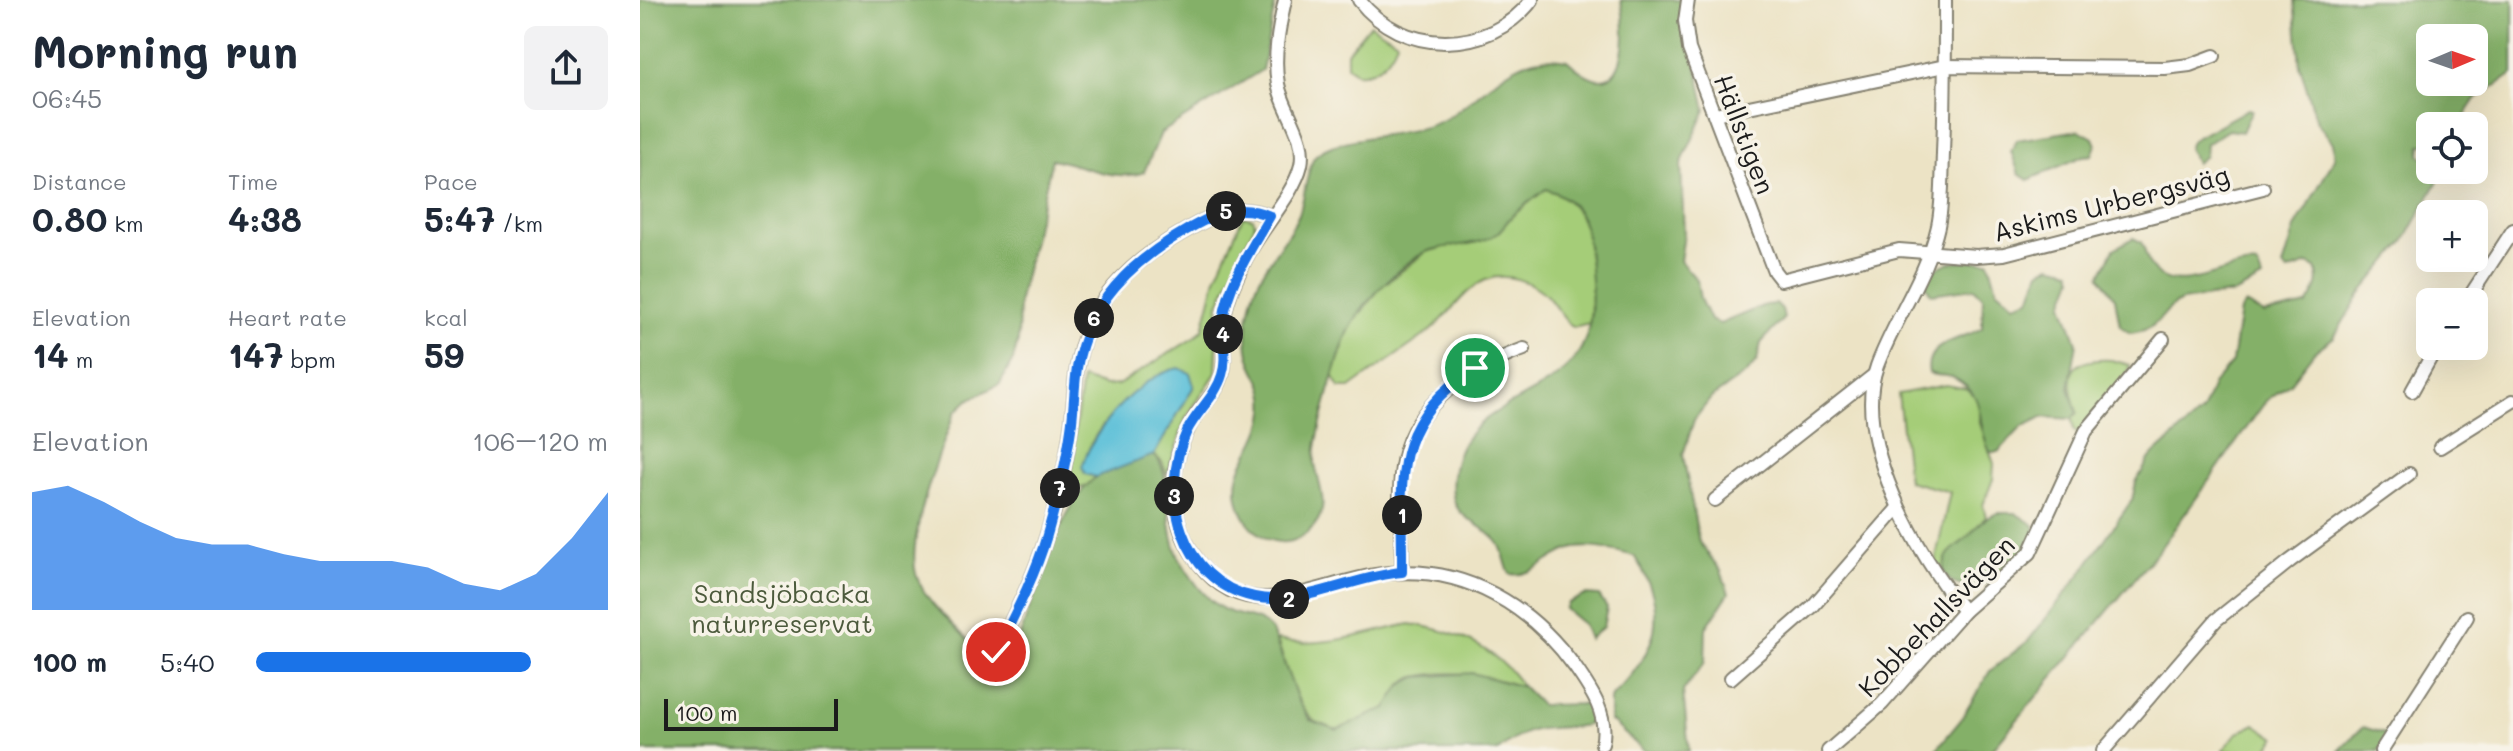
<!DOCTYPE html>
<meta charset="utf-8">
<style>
:root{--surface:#fff;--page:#f2f2f3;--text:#1f2937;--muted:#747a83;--accent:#1a73e8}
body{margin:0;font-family:Mali,sans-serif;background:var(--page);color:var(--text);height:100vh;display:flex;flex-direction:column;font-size:30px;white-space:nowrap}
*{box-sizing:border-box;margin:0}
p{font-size:26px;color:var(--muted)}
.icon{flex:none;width:44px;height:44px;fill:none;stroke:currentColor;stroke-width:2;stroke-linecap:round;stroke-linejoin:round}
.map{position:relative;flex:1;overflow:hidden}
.sheet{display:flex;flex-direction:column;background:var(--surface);width:640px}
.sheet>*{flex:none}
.needle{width:52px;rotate:88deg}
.fabs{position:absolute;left:1776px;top:24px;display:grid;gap:16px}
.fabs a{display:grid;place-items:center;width:72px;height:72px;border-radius:12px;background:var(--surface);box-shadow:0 8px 32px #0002;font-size:40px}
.scale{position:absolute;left:24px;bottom:20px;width:174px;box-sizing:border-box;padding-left:8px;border:4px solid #1c1c1c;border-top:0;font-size:22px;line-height:28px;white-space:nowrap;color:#1c1c1c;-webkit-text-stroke:6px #f7f3e8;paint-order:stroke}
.pin{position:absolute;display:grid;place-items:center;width:68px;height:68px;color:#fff;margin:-34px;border:4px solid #fff;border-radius:50%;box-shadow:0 2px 8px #0007}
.km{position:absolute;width:40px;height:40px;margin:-20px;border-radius:50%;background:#222;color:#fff;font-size:22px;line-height:40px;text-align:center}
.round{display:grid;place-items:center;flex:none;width:84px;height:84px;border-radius:12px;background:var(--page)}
.headline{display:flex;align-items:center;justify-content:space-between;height:136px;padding:0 32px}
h1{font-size:44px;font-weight:700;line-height:60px}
.stats{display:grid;grid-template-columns:repeat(3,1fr);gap:12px;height:136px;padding:8px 32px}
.stats div{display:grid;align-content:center}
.stats b{font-size:34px;font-weight:700}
.stats small{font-size:22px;font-weight:400}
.stats p{font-size:22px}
.chart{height:224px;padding:16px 32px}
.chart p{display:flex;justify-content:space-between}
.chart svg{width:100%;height:144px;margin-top:8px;fill:var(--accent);opacity:.7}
ul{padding:0 32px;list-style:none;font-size:26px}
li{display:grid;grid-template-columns:128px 96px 1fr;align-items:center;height:60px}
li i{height:20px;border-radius:10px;background:var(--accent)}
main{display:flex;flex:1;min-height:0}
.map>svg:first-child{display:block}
.green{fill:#a5cd78;stroke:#60744a;stroke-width:2}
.forest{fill:#84b068;stroke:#506642;stroke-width:2;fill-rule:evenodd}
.water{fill:#5abfd8;stroke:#3b6e7a;stroke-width:2}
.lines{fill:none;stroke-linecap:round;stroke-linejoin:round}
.minor-casing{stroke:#848070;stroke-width:16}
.minor{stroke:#fff;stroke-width:12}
.route-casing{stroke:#fff;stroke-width:16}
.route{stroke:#1a73e8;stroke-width:10}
.labels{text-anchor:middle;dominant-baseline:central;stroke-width:7;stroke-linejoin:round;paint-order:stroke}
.street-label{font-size:26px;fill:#1c1c1c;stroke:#f7f3e8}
.park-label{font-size:26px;fill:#4c5a3c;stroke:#f7f3e8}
</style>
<main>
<section class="sheet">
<div class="headline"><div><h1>Morning run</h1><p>06:45</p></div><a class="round"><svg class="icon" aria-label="share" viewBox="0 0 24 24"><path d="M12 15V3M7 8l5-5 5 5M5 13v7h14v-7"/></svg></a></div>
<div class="stats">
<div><p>Distance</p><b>0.80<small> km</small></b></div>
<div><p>Time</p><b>4:38</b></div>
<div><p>Pace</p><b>5:47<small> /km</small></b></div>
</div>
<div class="stats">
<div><p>Elevation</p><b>14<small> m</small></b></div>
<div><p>Heart rate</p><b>147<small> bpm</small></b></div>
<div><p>kcal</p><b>59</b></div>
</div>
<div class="chart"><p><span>Elevation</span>106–120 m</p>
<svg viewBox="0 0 160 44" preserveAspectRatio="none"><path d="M0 44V8L10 6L20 11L30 17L40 22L50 24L60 24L70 27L80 29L90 29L100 29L110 31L120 36L130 38L140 33L150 22L160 8V44z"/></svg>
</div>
<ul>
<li><b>100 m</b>5:40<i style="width:78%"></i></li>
</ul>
</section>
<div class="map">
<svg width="1873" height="751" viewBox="0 0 1873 751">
<rect width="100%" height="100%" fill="#f7f3e8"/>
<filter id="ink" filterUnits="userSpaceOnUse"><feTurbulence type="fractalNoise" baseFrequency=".0125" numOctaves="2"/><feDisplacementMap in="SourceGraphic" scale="16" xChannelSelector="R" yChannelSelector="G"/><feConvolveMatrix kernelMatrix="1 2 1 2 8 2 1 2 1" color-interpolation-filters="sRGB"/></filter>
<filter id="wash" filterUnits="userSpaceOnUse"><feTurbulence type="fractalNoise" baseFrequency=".006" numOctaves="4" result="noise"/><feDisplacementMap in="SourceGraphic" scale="32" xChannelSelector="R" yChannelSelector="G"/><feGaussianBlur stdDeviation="1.8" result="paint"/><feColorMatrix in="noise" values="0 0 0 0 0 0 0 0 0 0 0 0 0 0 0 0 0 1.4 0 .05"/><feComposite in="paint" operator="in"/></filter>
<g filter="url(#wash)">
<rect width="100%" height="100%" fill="#ece3c5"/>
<g class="green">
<path d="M730,24l27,17c-5,17 -21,34 -40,32l-10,-7v-14z"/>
<path d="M906,189c54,16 46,87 44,134l-17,4c-15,-11 -21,-31 -37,-40 -59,-33 -73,20 -111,48 -24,18 -50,34 -75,53h-10l-7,-13 17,-48 31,-40 45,-35 71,-19 14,-16z"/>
<path d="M603,216l10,2 2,6 -36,80 -3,69 -30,45 -19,57 -5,-13 -8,-7 40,-69 -43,-6c-27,25 -69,53 -66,94l11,3 -8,9 -16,4 -5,-3 15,-108 23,7 13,-1 77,-48 8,-8 13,-51z"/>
<path d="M1471,360l19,5 -3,9 -49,59 -4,-2 -2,-12 5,-7c-13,-38 -9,-54 34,-52z"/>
<path d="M1306,385l22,4 11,12 1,22 14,41 -1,15 -10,26 3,12 -40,42 -1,15 -10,-12 15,-70 -42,-11 -10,-87z"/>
<path d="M770,624c47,7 85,23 113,63 -35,-11 -71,-19 -108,-10 -16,5 -18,20 -28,30 -9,9 -27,16 -38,20 -49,15 -60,-55 -72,-87 46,9 88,-7 133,-16z"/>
<path d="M1615,724l21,14 -11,13h-42l13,-17z"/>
</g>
<g class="forest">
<path d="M0,0h636l-14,70 -101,63 -17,39c-27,11 -65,-8 -92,-13l-33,141 -1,41 -5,19 -13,24 -32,16 -13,12c-14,37 -51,129 -38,165 9,25 32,43 50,62 13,14 25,27 46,17 17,-44 45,-152 83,-179 14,-10 42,-20 58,-22 20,17 8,73 27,106 12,20 29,46 52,52 16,5 27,4 39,18l26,69 12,20 27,10 49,-22 15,-23 15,-8 56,-4 51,14 18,18 47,-1 4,14 -5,7c-44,7 -49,-6 -89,26h-858z"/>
<path d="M981,0h62l23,110 -25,54 3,70 -4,27 17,19 3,19 10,21 10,4 45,-19 11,-1 6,6 2,8 -23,25 -4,18 -10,12 -36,25 -17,22 -11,35 16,87 22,29 8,22 -23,35 -1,34 -22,29 6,60h-45l-34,-31v-22c47,-45 62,-85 24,-142 -19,-5 -39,-11 -59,-8 -23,4 -40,30 -65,26 -6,-11 -5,-23 -13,-33 -23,-25 -49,-20 -44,-65 9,-88 125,-67 137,-156 4,-23 0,-49 -2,-73 -2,-29 -13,-49 -42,-58 -12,9 -23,17 -34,27 -5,5 -9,13 -16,18 -20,14 -47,9 -70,18 -27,13 -62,50 -76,77 -10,18 -37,115 -35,134 3,22 16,43 -1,63 -41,47 -98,-18 -69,-66 12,-21 25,-44 19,-69 -2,-11 -11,-21 -14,-33 -5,-16 -3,-38 1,-54 7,-36 34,-58 48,-90 5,-13 9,-51 16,-58 23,-23 97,-17 132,-38 42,-26 65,-69 120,-58 57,53 62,-17 54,-60z"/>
<path d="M1654,0h219v74l-37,25 -18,27h-28v19h-9l-1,10 10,8v7h7l2,9 -35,63 -44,52 -26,43 -20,15 -24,31 -24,18 -107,149 -168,201h-56l25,-30 30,-50 38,-30 54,-69 50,-72 4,-18 14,-24 52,-46 12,-29 18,-21 8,-51 5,-7 19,10 43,-9c8,-13 14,-22 9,-37l-8,-4 -20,7 -5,-4 12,-39 40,-70 -2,-15 -16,-21 -17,-56zM1790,38h44v44h-44z"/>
<path d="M1608,109l4,1 -10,22 -14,-2 -22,14 -1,12 -9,7 -8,-15 4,-8z"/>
<path d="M1439,130l14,8 3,7 -4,10 -9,1 -55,24 -9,-6 -8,-23 6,-11z"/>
<path d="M1493,238l8,4c4,7 5,16 9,23 22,38 80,-5 108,1l4,13 -26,14 -54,8c-23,9 -19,29 -52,32l-10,-7 -5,-28 -15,-22 14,-27z"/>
<path d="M1349,261l8,28 17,15 16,-5 10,-28 11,-6 20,5 2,8 -10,26 14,39 -8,45 8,24 -5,7 -30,-2 -20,10 -24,25h-8c-16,-30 0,-55 -36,-74 -8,-4 -17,-1 -25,-5 -7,-31 36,-34 53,-45l1,-31 -9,-9 -43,6 -6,-11c12,-26 38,-22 64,-22z"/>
<path d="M1358,513h17l19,12 1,7c-10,18 -26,40 -45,50 -20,10 -57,4 -43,-26 5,-8 12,-10 18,-17 13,-11 15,-20 33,-26z"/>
<path d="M945,595l14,1 8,12 -4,19 -14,12 -6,-15 -18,-15 3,-6z"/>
<path d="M1723,727l26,8 -11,16h-39z"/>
</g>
<path class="water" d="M539,368l11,5 4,13 -40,69 -58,22 -11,-3 -3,-7c11,-38 56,-91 97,-99z"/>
</g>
<g filter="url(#ink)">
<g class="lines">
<g class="minor-casing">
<g id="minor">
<path d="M645,0c-6,27 -12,57 -7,84 5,27 29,52 23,81 -7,30 -41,64 -55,93 -11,22 -22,45 -23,69 -1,16 4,32 -1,48 -5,18 -20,30 -29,45 -24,40 -26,93 -1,133 52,84 127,26 198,20 76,-7 142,34 185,94 16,23 34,48 27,77"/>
<path d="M719,0c42,55 129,57 173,0"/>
<path d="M1048,0l-3,21 4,28 85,222 7,9 118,-30 77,6 28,-2 259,-66"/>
<path d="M1305,0c0,51 0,102 -2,153 -1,24 0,49 -5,73 -11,49 -43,92 -61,140 -26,73 41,190 87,245"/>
<path d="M1075,114l230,-48 220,2 25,-3 24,-9"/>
<path d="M1826,302l47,-72"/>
<path d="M1772,391l25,-45"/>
<path d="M1800,447l73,-46"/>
<path d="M1075,500l159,-125"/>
<path d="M762,572c1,-34 -5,-71 0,-105 9,-64 67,-98 122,-118"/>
<path d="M356,652c19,-38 39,-76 51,-117 11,-35 19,-70 24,-106 3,-20 3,-41 6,-61 10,-65 53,-106 108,-137 29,-17 52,-29 85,-15"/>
<path d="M1091,678l82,-72 85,-98"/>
<path d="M1188,751l54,-47 82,-93 66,-58 56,-122 77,-92"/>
<path d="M1463,751l113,-131 74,-59 119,-87"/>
<path d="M1741,751l86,-134"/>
</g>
</g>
<use href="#minor" class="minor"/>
</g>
</g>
<g class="lines" filter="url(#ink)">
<g class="route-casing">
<path id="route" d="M356,652c19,-38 39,-76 51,-117 10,-35 19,-70 24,-106 3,-20 3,-41 6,-61 11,-65 54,-106 108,-137 29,-17 52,-29 85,-15 -19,33 -42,67 -47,105 -2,18 5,36 -1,54 -6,21 -25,36 -35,56 -29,62 -7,150 67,166 47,10 100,-21 148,-25 1,-91 -15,-146 73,-204"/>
</g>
<use href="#route" class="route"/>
</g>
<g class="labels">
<g class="street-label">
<text transform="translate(1105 134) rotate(69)">Hällstigen</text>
<text transform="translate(1471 203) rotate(-14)">Askims Urbergsväg</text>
<text transform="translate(1296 616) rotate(-46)">Kobbehallsvägen</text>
</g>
<g class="park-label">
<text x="142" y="593">Sandsjöbacka<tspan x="142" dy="30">naturreservat</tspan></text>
</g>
</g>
</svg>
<div class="fabs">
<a><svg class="needle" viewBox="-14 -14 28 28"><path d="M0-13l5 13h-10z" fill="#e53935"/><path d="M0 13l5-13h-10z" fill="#747a83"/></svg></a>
<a><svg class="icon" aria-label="locate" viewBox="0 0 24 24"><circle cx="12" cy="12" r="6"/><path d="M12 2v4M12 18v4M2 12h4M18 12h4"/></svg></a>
<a>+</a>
<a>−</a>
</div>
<div class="scale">100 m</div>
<div class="pin" style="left:835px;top:368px;background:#1e9e55"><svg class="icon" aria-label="arrive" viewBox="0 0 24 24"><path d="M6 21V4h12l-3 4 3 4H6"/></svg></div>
<div class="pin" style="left:356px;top:652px;background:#d93025"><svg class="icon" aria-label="check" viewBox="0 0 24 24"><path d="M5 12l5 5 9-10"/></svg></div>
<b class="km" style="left:762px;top:515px">1</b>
<b class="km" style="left:649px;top:599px">2</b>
<b class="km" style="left:534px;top:496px">3</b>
<b class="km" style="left:583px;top:334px">4</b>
<b class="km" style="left:586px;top:211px">5</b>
<b class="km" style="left:454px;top:318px">6</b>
<b class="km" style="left:420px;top:488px">7</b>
</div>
</main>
